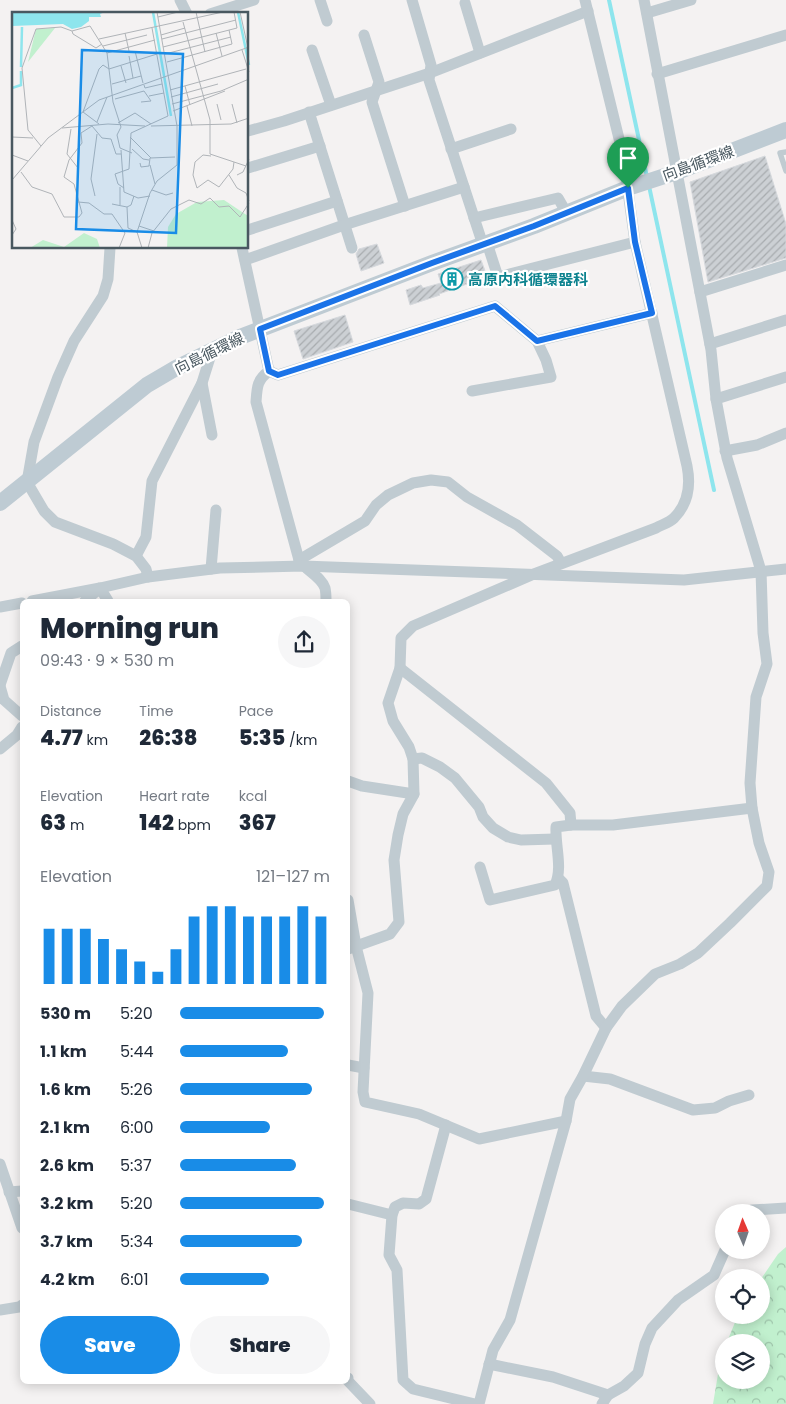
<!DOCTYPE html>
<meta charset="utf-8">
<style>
:root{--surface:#fff;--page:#f6f6f7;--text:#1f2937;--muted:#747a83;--accent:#198ce7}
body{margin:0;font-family:Poppins,"Noto Sans JP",sans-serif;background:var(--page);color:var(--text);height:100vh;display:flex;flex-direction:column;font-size:19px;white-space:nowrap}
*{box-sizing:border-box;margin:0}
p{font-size:16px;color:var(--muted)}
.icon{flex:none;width:28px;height:28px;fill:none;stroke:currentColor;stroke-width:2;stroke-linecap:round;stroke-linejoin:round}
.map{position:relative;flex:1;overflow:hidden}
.panel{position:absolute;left:20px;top:599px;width:330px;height:785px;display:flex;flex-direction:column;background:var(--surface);border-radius:8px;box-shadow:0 2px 12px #0003}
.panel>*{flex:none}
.needle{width:32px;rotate:358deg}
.tools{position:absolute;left:715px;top:1204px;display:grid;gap:10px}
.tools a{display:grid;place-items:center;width:55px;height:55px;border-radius:50%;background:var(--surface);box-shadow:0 2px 12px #0003;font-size:25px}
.pin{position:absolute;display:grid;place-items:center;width:42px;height:42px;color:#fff;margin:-51px -21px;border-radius:50% 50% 50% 0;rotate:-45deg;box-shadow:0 0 5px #0007}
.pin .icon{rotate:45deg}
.round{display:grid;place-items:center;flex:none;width:52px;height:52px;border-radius:26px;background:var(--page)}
.headline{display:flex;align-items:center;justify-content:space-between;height:85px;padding:0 20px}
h1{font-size:28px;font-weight:800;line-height:38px}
.stats{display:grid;grid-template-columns:repeat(3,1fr);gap:8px;height:85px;padding:5px 20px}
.stats div{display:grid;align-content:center}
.stats b{font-size:21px;font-weight:800}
.stats small{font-size:14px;font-weight:400}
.stats p{font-size:14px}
.chart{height:140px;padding:10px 20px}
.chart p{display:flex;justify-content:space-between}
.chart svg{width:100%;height:90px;margin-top:5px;stroke:var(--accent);stroke-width:6}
.cta{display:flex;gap:10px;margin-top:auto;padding:10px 20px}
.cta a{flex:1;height:58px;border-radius:30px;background:var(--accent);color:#fff;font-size:20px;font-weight:800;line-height:58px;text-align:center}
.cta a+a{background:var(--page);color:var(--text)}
ul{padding:0 20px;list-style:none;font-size:16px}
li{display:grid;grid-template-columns:80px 60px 1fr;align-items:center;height:38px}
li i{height:12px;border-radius:6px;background:var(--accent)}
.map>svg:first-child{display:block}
.forest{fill:url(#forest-crowns)}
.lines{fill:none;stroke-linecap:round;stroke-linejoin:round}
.stream{stroke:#8ee5ed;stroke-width:4}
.building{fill:url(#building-hatch);stroke:#d6d9dd}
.lane{stroke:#c0cbd1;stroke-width:5.5}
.street{stroke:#c0cbd1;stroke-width:11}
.secondary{stroke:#becbd3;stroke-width:16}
.route-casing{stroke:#fff;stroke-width:10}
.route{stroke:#1a73e8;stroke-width:6}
.labels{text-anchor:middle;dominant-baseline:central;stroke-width:4.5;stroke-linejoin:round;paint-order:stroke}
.street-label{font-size:15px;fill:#495860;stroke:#fff}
.culture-label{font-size:15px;font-weight:bold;fill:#0d838f;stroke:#fff;text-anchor:start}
.inset-river{fill:none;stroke:#8ee5ed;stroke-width:2.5}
.inset-road{fill:none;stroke:#b0b4b8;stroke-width:1}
.view{fill:#198ce7;fill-opacity:0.15;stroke:#198ce7;stroke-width:2.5}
.inset-edge{fill:none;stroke:#495860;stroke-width:2.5}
</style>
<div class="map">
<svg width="786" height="1404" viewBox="0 0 786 1404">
<defs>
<pattern id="forest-crowns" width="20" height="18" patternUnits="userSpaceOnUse" patternTransform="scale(1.25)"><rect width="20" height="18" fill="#c1f0ce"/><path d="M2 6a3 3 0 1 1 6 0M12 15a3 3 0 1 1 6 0" fill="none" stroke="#9fc5ab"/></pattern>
<pattern id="building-hatch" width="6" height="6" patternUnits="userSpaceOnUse" patternTransform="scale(1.25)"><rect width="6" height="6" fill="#ccd0d4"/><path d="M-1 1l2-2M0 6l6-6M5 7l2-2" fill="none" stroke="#a8acaf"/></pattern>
</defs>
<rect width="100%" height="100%" fill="#f4f2f2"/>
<path class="forest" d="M786,1247v157h-73l7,-42 4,-10v28h37v-38h-34l11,-27h23v-36l17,-25z"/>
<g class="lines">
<g class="stream">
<path d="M609,0l38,177"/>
<path d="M649,186l65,304"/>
</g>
</g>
<g class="building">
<path d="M765,156l21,68v34l-78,24 -18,-100z"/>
<path d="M377,244l7,19 -23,8 -5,-17 3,-5z"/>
<path d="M481,260l6,16 -21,6 1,2 -28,10 1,1 -30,10 -4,-15 15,-5 2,3 18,-5 -3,-9z"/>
<path d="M345,315l8,27 -50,17 -9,-28z"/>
</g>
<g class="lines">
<path class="lane" d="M786,152l-6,1 6,18"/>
<g class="street">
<path d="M180,0l7,14"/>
<path d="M320,0l7,21"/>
<path d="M412,0l19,65 -2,15 54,165"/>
<path d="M465,3l15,50"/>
<path d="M647,13l44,-13"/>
<path d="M210,14l44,-14"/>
<path d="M364,35l15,47 -7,20 33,104"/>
<path d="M312,50l19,55"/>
<path d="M657,74l129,-39"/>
<path d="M309,112l43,136"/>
<path d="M248,131l36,-10 146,-48 158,-62"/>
<path d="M451,149l60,-20"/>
<path d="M248,168l72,-22"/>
<path d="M474,218l84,-20 8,14"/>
<path d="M248,230l89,-29"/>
<path d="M487,243l11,34 137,-35"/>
<path d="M110,248l-2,31 -5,17 -29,45 -16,36 -24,65 -7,40 17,29 11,11 58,22 23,12 10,13 2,8"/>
<path d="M242,248l27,123c-12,9 -12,16 -13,31l43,158c7,11 22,16 26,28 1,4 1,9 1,13"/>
<path d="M245,260l99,-35 120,-38"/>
<path d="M700,292l86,-27"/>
<path d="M537,341l115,-28"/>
<path d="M710,344l76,-24"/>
<path d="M269,371l9,4 217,-69 42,35 9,19 5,17 -79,14"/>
<path d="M202,383l10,52"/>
<path d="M716,399l70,-22"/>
<path d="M725,451l32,-6 29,-12"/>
<path d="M136,556l10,-19 6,-56 50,-98 10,-32"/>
<path d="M299,560l66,-39 11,-16 12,-10 25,-12 18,-3 17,2 19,15 50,28 40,31 4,7"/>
<path d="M211,569l5,-59"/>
<path d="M32,601l68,-13 48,-11 72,-9 83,-2 381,14 102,-11"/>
<path d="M85,601l15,-13 8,13"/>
<path d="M0,607l22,-4"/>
<path d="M400,668l146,115 24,30 1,12"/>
<path d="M0,685l11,-32 11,-7"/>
<path d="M0,686l4,14 18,16"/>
<path d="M0,749l17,-14 5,-8"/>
<path d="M413,759l9,-1 18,9 15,11 24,29 4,10 10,11 15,9 13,3 34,-1"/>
<path d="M348,781l14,5 52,8"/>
<path d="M480,867l10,33 65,-15c8,-17 0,-39 1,-58l15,-2h42l139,-17"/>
<path d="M558,878l5,5 33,133 10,12"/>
<path d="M348,900l8,46 12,47 -5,99 2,10 54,12 60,25 87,-18"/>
<path d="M348,949l42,-15 9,-12 -5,-62 4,-25 5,-21 11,-20 -1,-35 -4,-12 -16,-26 -5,-18 12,-35 1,-30 12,-12 121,-52 122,-46c5,-3 13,-5 18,-10 14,-14 17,-32 13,-52l-52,-224 -12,-87 -38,-155"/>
<path d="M348,1065l16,3"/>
<path d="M583,1076l27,3 83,31 22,-2 14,-7 20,-6"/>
<path d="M446,1125l-20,74 -7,5 -16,-1 -8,4 -3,8 -3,40 8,15 6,110 10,9 62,15"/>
<path d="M0,1164l22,64"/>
<path d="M9,1192l13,-1"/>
<path d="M348,1204l44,11"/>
<path d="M749,1212l3,-2 34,-2"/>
<path d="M0,1310l19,-3 3,-2"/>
<path d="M489,1364l64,13 55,18"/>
<path d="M348,1378v3l22,23"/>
<path d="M479,1404l14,-54 17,-30 56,-199 4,-22 13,-23 23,-48 16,-22 33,-32 25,-10 18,-11 32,-30 37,-37 2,-14 -10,-29 -7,-35 -2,-25 6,-86 11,-33 -4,-31 -2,-62 -34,-113 -11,-59 -5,-49 -67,-350"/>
<path d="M602,1404l6,-9 16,-9 14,-13 7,-29 7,-16 26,-28 36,-25 11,-25"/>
</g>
<path class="secondary" d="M0,503l147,-118 29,-17 64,-31 192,-74 102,-37 94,-38 49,-16 109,-42"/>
</g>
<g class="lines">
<g class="route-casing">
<path id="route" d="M628,188l7,54 17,71 -115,28 -42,-35 -217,69 -9,-4 -9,-42 172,-66 102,-37z"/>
</g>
<use href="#route" class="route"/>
</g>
<defs>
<g id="building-ring" transform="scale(1.125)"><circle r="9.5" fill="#fff" stroke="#0f9aa8" stroke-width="1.5"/><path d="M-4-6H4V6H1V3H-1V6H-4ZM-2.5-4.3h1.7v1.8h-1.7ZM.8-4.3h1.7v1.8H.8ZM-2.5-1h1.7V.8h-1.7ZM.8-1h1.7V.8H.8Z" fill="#0f9aa8"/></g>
</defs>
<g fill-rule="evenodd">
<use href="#building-ring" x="452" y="279"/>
</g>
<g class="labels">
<g class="street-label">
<text transform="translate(698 163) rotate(-20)">向島循環線</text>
<text transform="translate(209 353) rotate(-26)">向島循環線</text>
</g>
<g class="culture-label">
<text x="468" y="279">高原内科循環器科</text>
</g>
</g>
<g transform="translate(12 12)">
<rect width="236" height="236" fill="#f4f2f2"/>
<path d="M43,16l-27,34 8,-33zM212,188l24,16v32h-81l1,-21 8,-13 21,-12zM72,221l13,6 3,9h-70l13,-8 21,7z" fill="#c1f0ce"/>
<path d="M0,0h93l-5,2 1,3h-12v4l-8,6 -9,2 -9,-5 -51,2z" fill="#8ee5ed"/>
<path class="inset-river" d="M141,0l18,104M226,0l11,53M9,55l1,-40M0,76l9,-3v-14"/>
<path class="inset-road" d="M184,0l9,40M228,0l8,36M146,5l20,-5M171,10l27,98v34l36,12M60,19l1,3 23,14 6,-4M113,21l4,18M204,21l6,23M149,23l24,-7M87,27l124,-27M150,27l74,-19M91,34l44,-11M151,35l74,-19 -3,-16M230,38l7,22M123,39l8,32M95,41l48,-13M153,42l66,-17M117,44l4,22M155,50l65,-18 -3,-14M109,54l5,17M100,72l29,-8M132,73l1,3 17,-4M173,74l5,19M158,78l76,-21M137,84l15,-3M159,85l47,-13M103,87l29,-8 7,10 -10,1M160,92l49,-13 28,-12M205,92l4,16M220,92l5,19M175,94l5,20M161,99l52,-20M85,110l10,-25M106,111l17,-10 16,11M87,112l-16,-12 16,-43 4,-4 6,4 48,-15M139,114l80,-2 18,-6M50,116l46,-4 37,2M59,117l-4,25 11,14M0,125l21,1M118,125l21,21M29,134l-13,-16 -6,-62 14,-39 25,-2 11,4 18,-5 17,27 6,49 8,25 -4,8 3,13 12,5M120,137l11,10 6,1M109,138l3,42 14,6 12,-2M0,143l16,6M199,144l-8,-1 -8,7 -2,13 4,13 11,-8 11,7 14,-18 1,-7M128,151l1,4 8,-1 1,-8 25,-1M138,153l5,19M9,160l11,15 20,7 12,23h15l3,-4 -8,-29 -10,-7 5,-17 13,-17 -1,-10 11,-7 10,12 9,1 5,15h5M217,163l8,13 9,5 3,8M225,163l6,-3 6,-13M0,168l36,-42 51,-38 150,-53M108,175v18M112,176l-6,-4 -3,-10 14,-5 2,-36 37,-17 -16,-88M140,178l14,5 7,-2M83,184l-4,-17 6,-45M122,184l-3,9 -4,2 1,21 9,4M66,190l11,1 15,11h8l13,19M100,192l15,3M0,208l4,9 -4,6M127,214l15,5M107,236l6,-15M130,236l-5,-16 13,-39 7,-12 20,-16v-39l-20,-114M136,236l4,-15 19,-24 18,-9 12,4 9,-6 9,9 10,-1 11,11 9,-14"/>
<path class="view" d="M70,38l101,4 -7,179 -100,-4z"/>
<rect width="236" height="236" class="inset-edge"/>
</g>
</svg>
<div class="tools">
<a><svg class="needle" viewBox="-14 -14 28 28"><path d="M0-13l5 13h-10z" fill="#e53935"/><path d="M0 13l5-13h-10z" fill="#747a83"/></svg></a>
<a><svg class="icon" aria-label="locate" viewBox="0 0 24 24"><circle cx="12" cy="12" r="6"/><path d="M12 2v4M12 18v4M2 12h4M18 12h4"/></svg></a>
<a><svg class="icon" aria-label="layers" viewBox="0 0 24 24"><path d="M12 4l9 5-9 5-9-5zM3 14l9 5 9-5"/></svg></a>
</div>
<div class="pin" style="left:628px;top:188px;background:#1e9e55"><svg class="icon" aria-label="arrive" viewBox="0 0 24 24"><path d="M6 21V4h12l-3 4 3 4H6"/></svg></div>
<section class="panel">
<div class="headline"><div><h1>Morning run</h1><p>09:43 · 9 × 530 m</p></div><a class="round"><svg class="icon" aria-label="share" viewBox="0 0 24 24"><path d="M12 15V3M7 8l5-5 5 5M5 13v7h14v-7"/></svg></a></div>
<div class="stats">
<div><p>Distance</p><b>4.77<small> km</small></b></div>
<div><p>Time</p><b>26:38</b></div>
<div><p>Pace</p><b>5:35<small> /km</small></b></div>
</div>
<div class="stats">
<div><p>Elevation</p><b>63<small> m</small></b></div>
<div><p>Heart rate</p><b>142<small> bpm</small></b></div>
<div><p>kcal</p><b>367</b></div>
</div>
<div class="chart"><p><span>Elevation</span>121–127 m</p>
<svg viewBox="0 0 160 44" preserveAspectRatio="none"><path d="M5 44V17M15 44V17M25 44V17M35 44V22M45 44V27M55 44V33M65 44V38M75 44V27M85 44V11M95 44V6M105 44V6M115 44V11M125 44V11M135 44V11M145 44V6M155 44V11"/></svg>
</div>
<ul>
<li><b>530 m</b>5:20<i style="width:96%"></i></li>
<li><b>1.1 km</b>5:44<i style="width:72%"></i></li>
<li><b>1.6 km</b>5:26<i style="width:88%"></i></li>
<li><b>2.1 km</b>6:00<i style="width:60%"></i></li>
<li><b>2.6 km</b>5:37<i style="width:77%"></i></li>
<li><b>3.2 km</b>5:20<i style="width:96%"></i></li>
<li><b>3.7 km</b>5:34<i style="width:81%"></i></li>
<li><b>4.2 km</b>6:01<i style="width:59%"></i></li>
</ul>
<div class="cta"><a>Save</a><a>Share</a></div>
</section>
</div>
